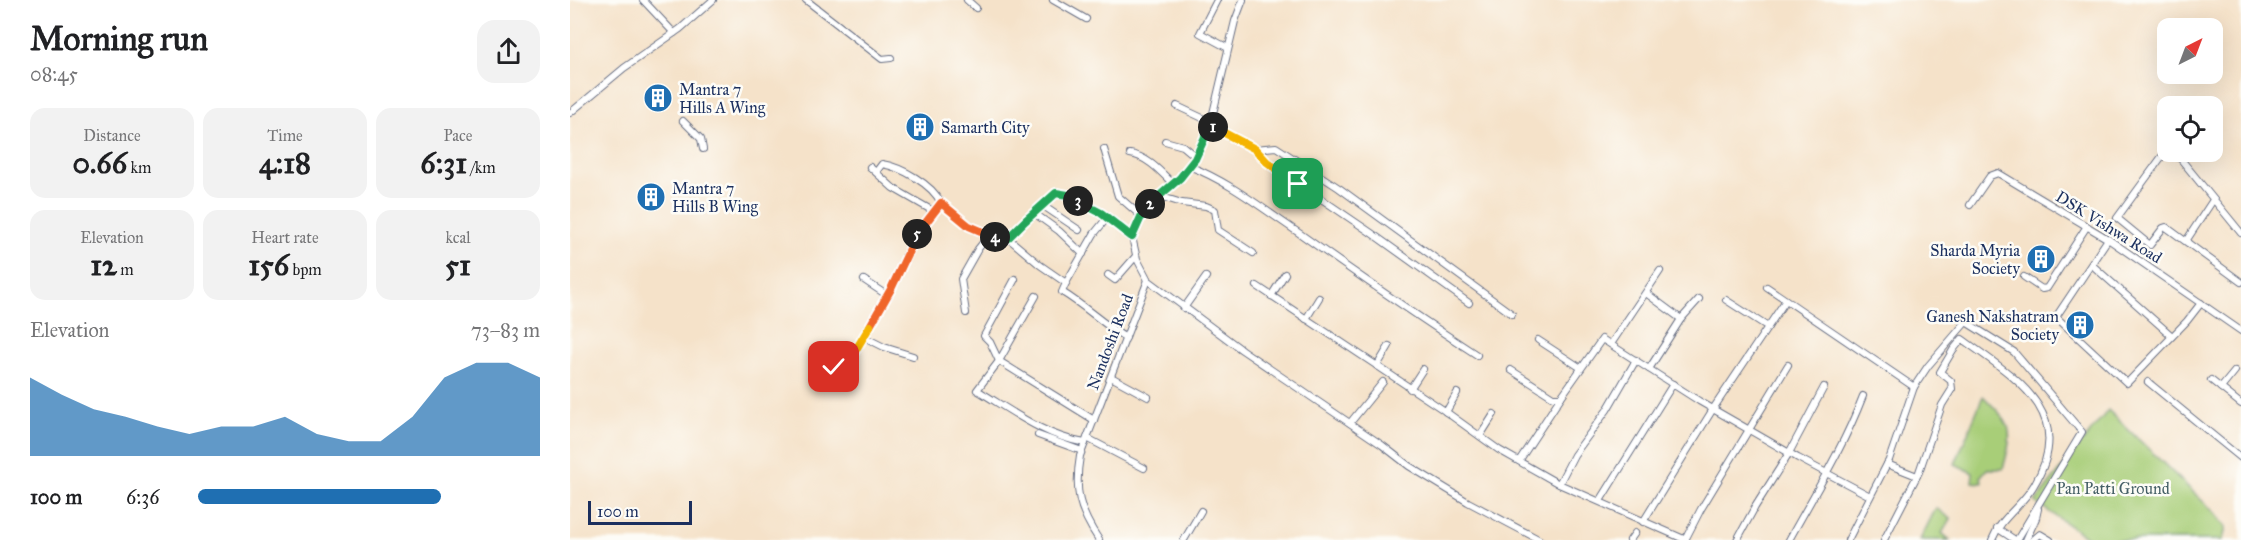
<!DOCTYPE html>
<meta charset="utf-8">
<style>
:root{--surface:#fff;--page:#f2f2f2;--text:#202124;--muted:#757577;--accent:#1f6fb2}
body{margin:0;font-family:"IM FELL Great Primer",serif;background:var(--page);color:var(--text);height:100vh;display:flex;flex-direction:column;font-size:22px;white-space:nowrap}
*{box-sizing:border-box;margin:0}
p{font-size:20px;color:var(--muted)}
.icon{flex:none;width:33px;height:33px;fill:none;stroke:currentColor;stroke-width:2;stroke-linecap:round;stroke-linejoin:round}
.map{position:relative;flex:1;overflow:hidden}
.sheet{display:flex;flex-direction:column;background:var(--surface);width:570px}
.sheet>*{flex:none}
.needle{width:39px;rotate:42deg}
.tools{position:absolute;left:1587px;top:18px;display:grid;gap:12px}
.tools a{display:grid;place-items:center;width:66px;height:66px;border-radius:12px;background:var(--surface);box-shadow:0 6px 24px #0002;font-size:30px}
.scale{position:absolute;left:18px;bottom:15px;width:104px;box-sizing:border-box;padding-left:6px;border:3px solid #1b2f5e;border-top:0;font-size:16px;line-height:21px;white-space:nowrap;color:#1b2f5e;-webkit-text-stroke:4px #fdfcf7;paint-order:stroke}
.pin{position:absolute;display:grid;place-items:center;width:51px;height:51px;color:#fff;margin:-26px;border-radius:12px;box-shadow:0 3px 9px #0006}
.km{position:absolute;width:30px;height:30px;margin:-15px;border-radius:50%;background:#222;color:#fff;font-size:16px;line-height:30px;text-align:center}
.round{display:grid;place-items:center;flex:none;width:63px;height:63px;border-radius:18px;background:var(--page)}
.head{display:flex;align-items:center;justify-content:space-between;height:102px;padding:0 30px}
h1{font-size:33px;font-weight:700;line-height:45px}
.stats{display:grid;grid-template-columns:repeat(3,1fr);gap:9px;height:102px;padding:6px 30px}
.stats div{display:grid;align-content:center;border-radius:15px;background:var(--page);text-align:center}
.stats b{font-size:30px;font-weight:700}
.stats small{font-size:16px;font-weight:400}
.stats p{font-size:16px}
.chart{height:168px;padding:12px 30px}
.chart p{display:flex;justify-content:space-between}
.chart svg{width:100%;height:108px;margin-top:6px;fill:var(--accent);opacity:.7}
ul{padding:0 30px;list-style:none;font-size:20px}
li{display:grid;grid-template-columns:96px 72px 1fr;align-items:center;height:45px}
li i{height:15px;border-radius:8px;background:var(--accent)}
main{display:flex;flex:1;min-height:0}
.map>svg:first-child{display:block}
.green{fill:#a8ce78;stroke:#627e6b;stroke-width:1.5}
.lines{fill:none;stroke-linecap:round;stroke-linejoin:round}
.minor-casing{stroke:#676e83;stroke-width:8}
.minor{stroke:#fff;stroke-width:6}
.split-1-casing{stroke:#fff;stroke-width:12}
.split-2-casing{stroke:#fff;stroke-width:12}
.split-3-casing{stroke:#fff;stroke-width:12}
.split-4-casing{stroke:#fff;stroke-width:12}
.split-5-casing{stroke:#fff;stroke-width:12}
.split-6-casing{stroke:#fff;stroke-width:12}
.split-7-casing{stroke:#fff;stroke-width:12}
.split-1{stroke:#f5b400;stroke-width:8}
.split-2{stroke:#22a559;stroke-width:8}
.split-3{stroke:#22a559;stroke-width:8}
.split-4{stroke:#22a559;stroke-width:8}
.split-5{stroke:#f0652b;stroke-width:8}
.split-6{stroke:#f0652b;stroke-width:8}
.split-7{stroke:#f5b400;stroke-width:8}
.labels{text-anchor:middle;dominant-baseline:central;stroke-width:5;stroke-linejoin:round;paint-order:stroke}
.poi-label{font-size:16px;fill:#1b2f5e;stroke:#fdfcf7;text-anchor:start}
.street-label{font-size:16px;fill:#1b2f5e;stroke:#fdfcf7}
.park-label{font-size:16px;fill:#455f66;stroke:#fdfcf7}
</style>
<main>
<section class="sheet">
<div class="head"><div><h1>Morning run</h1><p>08:45</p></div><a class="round"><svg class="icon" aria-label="share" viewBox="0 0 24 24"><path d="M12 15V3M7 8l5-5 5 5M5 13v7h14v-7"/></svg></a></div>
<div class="stats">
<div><p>Distance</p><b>0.66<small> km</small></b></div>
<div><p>Time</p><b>4:18</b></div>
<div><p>Pace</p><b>6:31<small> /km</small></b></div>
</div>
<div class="stats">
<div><p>Elevation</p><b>12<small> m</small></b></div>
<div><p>Heart rate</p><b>156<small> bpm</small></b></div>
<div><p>kcal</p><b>51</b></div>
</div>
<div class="chart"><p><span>Elevation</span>73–83 m</p>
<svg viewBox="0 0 160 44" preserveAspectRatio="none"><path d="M0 44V12L10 19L20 25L30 28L40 32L50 35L60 32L70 32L80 28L90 35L100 38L110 38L120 28L130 12L140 6L150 6L160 12V44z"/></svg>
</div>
<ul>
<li><b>100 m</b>6:36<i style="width:71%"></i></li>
</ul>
</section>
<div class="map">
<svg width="1671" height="540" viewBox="0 0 1671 540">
<rect width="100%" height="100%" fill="#fdfcf7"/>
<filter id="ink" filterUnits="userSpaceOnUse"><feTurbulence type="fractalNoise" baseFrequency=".0167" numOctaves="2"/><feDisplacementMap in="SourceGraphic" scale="12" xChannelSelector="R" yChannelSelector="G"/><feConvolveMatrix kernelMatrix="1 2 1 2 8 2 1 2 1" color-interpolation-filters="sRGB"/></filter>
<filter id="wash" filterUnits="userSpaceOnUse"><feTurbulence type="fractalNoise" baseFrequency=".008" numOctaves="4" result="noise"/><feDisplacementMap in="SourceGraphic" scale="24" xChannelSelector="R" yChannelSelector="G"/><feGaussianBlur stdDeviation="1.35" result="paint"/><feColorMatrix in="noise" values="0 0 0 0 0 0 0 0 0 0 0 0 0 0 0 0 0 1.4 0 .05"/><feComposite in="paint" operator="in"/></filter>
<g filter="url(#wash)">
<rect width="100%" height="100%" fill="#f5e2c9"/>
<g class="green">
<path d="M1413,396c30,30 31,32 20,73h-16l-6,7 1,7 -10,-1 1,-9 -18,-9z"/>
<path d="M1538,410l107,103 11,14 -3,13h-132l-56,-38z"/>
<path d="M1366,508l15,11 -9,14 8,7h-30z"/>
</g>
</g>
<g filter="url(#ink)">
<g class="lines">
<g class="minor-casing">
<g id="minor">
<path d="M73,0l31,33"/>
<path d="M236,0l76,59 9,-1"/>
<path d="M397,0l9,8"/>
<path d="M483,0l33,19"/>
<path d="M647,0l-17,33 28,15"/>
<path d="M607,106l34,16"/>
<path d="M0,113l54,-45 56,-39 33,-29"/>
<path d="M113,121l18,18 2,10"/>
<path d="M640,126l45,23 21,-2 63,41 173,126"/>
<path d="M595,141l18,5 13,11"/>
<path d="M1598,148l-51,70 33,27 13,-17 3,-1 75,55"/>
<path d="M534,149l14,47 23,20"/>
<path d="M685,149l12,13 103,70 99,71"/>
<path d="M1605,152l66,81"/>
<path d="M560,154c17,2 31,18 43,30"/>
<path d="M619,166c41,16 74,43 110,67 59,42 118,83 178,122"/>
<path d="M300,167l23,21 40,23 8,-8"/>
<path d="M306,172l6,-8c19,3 50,20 59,39 20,16 41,36 67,35l32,27 26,18 -4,9c23,14 41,32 64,46"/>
<path d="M589,196l23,7 24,3 9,4 3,20 35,23"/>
<path d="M472,205l37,25"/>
<path d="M1400,205l20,-29 8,-3 110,66 133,92"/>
<path d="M464,213l25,18 24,23"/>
<path d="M438,238l17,-17 32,-28c25,4 56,27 75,44"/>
<path d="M1538,239l-52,78 71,66 60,-62 14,-18"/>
<path d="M1616,241l27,-41"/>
<path d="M1522,265l80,71"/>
<path d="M538,275l7,5 21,-24"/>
<path d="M1454,277l18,12 5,-1 40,-62"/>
<path d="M445,279l-31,57 6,6 9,19 95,59"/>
<path d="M294,280l24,16"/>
<path d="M578,280l94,70 140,95 27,21 59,36 72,38"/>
<path d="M496,283l28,-49 13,-16"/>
<path d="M687,286l185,123 57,41 60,34 127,56"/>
<path d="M1197,287l147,100"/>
<path d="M1076,293l35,26"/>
<path d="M466,296l-37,65 -22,29c35,21 67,46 108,53"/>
<path d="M701,296l14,-22"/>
<path d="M1156,300l42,27"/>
<path d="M614,308l22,-31"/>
<path d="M396,313l-5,-34 17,-30 11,-14"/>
<path d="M736,319l13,-21"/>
<path d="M294,337l20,10 29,9"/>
<path d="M968,340l43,28"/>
<path d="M1041,344l49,-73"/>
<path d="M248,353l16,14 8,2 5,-3 44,-77 21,-46 21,-32"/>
<path d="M807,366l12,-20"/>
<path d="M1079,369l32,-50 18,-20"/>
<path d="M941,370l42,27h8l41,-58 97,62 99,57 72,38"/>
<path d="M541,377l37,20"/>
<path d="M1641,380l30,24"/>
<path d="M1578,382l93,76"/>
<path d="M1651,388l14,-17"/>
<path d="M840,389l13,-20"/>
<path d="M876,412l11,-19"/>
<path d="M780,423l33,-41"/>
<path d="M468,435l44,16"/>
<path d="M910,436l14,-22"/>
<path d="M517,438l57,30"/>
<path d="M949,461l42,-64"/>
<path d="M1317,464l30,12"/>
<path d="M989,484l15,-29 33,-45 29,-50"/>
<path d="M1030,501l73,-117"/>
<path d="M1073,522l70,-113 73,-109"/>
<path d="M1427,528l18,12"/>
<path d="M529,540c-20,-30 -25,-49 -19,-84l68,-176 -11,-21 -5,-22 13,-29 35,-30 15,-19 15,-33 25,-105 8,-21"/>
<path d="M614,540l17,-29"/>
<path d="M1060,540l5,-7"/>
<path d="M1115,540l16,-31 87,-144"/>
<path d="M1167,540l18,-33 34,-54 35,-66"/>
<path d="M1219,540c27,-49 54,-92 74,-144"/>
<path d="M1278,540l41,-80 25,-73 14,-21 38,-44 48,30 68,80 -65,108"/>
<path d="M1314,540l35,-68 23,-67 10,-16 -1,-8 -11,-9 13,-22 9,-11c52,38 116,74 72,146 -12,21 -33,32 -42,55"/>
<path d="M1456,540l10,-22 2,-9"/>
<path d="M1463,540l7,-6 10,6"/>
</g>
</g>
<use href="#minor" class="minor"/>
</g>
</g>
<g class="lines" filter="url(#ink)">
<g class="split-1-casing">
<path id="split-1" d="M643,127l42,22 12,13 31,22"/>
</g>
<g class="split-2-casing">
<path id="split-2" d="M580,204l30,-26 15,-19 15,-33 3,1"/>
</g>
<g class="split-3-casing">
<path id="split-3" d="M508,201l23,12 31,24 13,-29 5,-4"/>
</g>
<g class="split-4-casing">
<path id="split-4" d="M425,237l13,1 17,-17 31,-28 12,2 10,6"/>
</g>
<g class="split-5-casing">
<path id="split-5" d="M347,234l24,-31 28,23 26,11"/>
</g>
<g class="split-6-casing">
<path id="split-6" d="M300,326l21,-37 26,-55"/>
</g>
<g class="split-7-casing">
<path id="split-7" d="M264,367l6,3 5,-2 25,-42"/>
</g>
<use href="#split-1" class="split-1"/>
<use href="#split-2" class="split-2"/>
<use href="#split-3" class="split-3"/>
<use href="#split-4" class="split-4"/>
<use href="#split-5" class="split-5"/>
<use href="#split-6" class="split-6"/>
<use href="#split-7" class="split-7"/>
</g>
<defs>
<g id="building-disc" transform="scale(1.5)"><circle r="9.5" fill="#1f6fb2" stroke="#fdfcf7"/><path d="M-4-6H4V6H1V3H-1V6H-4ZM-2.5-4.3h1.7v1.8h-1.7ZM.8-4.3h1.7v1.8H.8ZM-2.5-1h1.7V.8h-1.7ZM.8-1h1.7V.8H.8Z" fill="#fff"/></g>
</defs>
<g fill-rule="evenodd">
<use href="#building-disc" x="88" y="98"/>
<use href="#building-disc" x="350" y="127"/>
<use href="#building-disc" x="81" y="197"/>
<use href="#building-disc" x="1471" y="259"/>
<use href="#building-disc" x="1510" y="325"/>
</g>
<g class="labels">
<g class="poi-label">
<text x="109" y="89">Mantra 7<tspan x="109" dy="18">Hills A Wing</tspan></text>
<text x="371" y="127">Samarth City</text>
<text x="102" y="188">Mantra 7<tspan x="102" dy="18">Hills B Wing</tspan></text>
<text x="1450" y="250" text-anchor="end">Sharda Myria<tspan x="1450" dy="18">Society</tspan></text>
<text x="1489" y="316" text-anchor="end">Ganesh Nakshatram<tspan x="1489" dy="18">Society</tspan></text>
</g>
<g class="street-label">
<text transform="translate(1539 227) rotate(32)">DSK Vishwa Road</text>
<text transform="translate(540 342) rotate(-69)">Nandoshi Road</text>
</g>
<g class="park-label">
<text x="1543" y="488">Pan Patti Ground</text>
</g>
</g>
</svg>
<div class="tools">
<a><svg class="needle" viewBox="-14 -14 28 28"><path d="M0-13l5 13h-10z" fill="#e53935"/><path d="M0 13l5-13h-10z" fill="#757577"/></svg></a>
<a><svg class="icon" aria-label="locate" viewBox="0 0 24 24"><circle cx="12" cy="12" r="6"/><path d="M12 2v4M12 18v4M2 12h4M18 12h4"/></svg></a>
</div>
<div class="scale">100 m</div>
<div class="pin" style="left:728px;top:184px;background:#1e9e55"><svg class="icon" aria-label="arrive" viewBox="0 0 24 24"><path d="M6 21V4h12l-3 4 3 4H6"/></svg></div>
<div class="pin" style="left:264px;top:367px;background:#d93025"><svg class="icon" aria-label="check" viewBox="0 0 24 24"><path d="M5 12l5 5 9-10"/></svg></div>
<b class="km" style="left:643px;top:127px">1</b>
<b class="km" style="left:580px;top:204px">2</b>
<b class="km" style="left:508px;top:201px">3</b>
<b class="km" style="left:425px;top:237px">4</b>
<b class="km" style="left:347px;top:234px">5</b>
</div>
</main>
